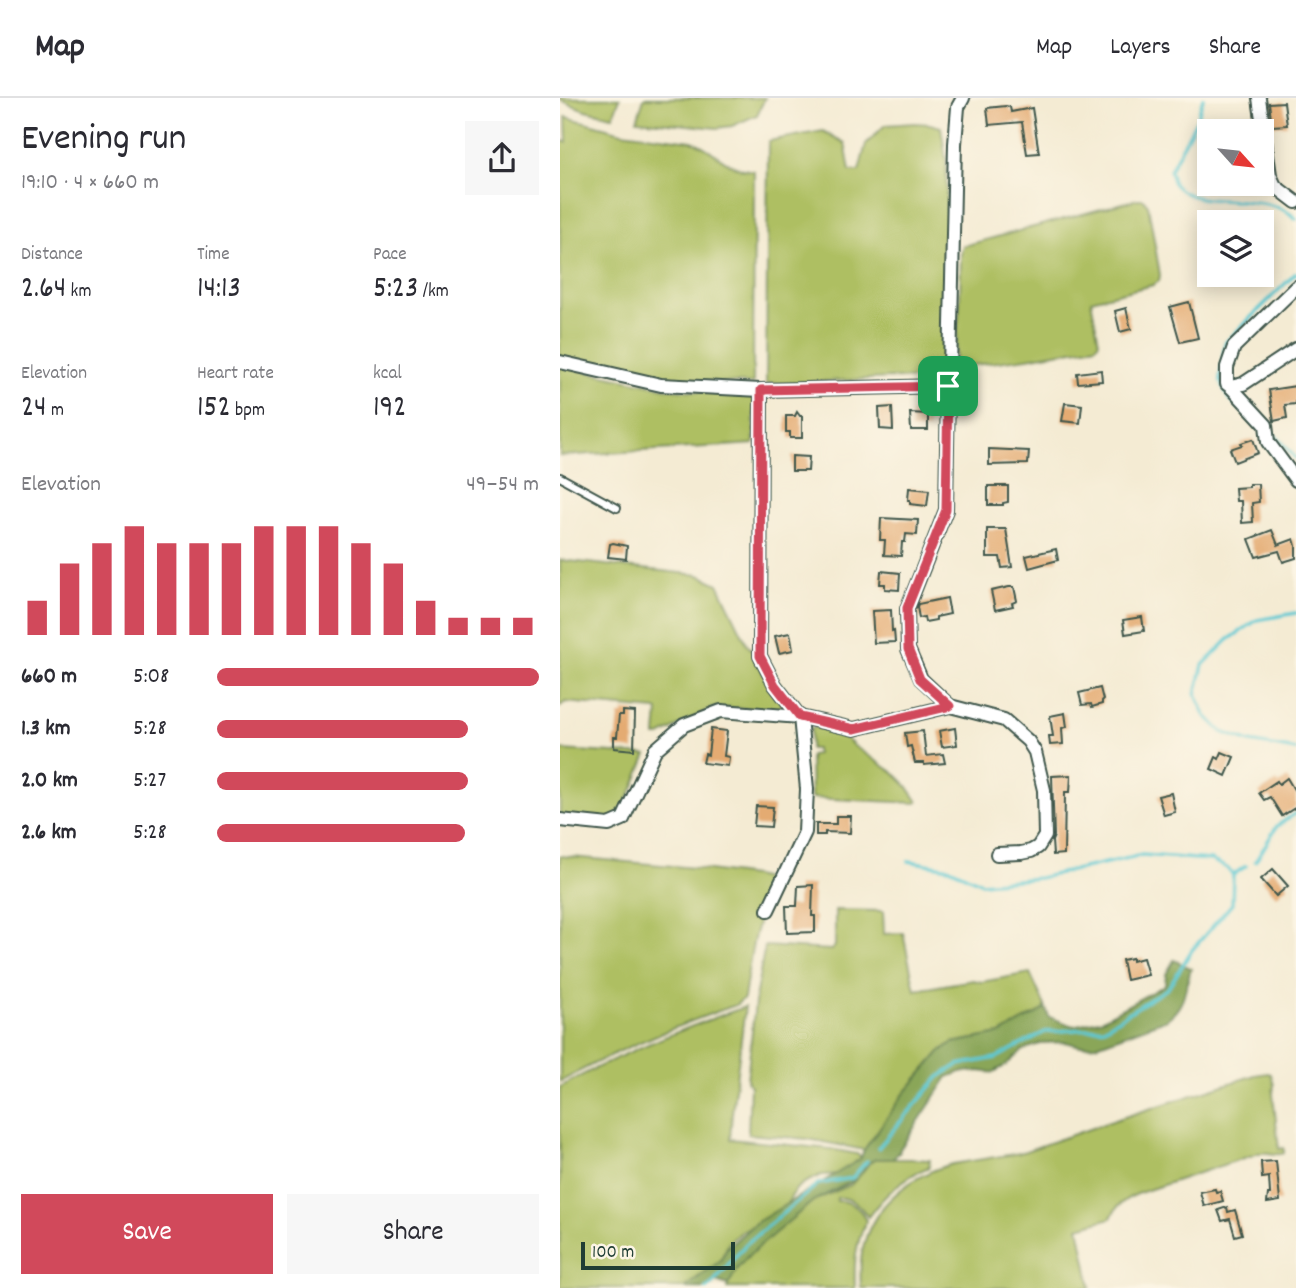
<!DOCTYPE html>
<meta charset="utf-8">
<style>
:root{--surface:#fff;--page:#f7f7f7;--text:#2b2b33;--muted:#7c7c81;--line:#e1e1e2;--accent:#d1495b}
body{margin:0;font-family:Dekko,sans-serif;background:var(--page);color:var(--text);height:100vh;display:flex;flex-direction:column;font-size:26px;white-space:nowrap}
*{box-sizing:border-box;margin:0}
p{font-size:23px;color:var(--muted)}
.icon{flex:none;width:38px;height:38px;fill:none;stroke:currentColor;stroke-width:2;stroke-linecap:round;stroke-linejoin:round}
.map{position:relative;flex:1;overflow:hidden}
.details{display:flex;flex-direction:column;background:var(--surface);width:560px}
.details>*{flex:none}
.needle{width:46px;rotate:117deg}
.buttons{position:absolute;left:637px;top:21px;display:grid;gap:14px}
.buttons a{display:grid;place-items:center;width:77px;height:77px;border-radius:0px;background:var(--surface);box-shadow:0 4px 18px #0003;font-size:35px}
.scale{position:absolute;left:21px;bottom:18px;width:154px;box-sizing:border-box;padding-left:7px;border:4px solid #1f3d34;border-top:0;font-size:19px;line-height:24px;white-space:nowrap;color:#1f3d34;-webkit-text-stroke:5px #fcf5e5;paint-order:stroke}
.pin{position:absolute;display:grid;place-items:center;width:60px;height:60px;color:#fff;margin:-30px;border-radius:14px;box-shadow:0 4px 10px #0006}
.round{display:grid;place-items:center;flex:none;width:74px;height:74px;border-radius:0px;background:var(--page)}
.summary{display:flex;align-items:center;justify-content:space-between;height:119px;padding:0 21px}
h1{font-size:38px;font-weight:600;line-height:52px}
.metrics{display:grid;grid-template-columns:repeat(3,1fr);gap:10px;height:119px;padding:7px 21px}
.metrics div{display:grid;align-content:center}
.metrics b{font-size:30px;font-weight:600}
.metrics small{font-size:19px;font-weight:400}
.metrics p{font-size:19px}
.chart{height:196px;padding:14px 21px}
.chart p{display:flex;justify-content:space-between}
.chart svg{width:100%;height:126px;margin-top:7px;stroke:var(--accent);stroke-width:6}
.action{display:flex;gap:14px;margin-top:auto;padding:14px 21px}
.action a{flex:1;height:80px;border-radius:0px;background:var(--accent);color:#fff;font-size:28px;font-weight:600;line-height:80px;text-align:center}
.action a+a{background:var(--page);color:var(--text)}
ul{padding:0 21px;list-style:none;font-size:23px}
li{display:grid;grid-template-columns:112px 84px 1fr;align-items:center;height:52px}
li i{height:18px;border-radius:9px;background:var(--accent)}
header{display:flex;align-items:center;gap:42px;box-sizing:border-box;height:98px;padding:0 35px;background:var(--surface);border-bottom:2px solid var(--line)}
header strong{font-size:33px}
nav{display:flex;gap:38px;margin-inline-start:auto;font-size:24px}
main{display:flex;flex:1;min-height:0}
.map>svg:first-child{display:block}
.green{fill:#aebf62;stroke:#667e4b;stroke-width:2}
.forest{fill:#8aa658;stroke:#547246;stroke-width:2}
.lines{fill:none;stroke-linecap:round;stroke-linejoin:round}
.stream{stroke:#5dc9d3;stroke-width:3.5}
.building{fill:#e4ab72}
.service-casing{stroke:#3f574c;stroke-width:10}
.minor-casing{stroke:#3f574c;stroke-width:16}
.service{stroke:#fff;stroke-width:6}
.minor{stroke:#fff;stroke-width:12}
.route-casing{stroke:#fff;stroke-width:14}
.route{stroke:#d1495b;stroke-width:9}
</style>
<header>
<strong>Map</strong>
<nav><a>Map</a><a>Layers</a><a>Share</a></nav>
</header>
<main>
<section class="details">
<div class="summary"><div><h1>Evening run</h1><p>19:10 · 4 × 660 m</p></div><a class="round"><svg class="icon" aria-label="share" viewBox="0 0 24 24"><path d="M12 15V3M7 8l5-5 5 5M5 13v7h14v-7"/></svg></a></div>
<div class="metrics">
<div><p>Distance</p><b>2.64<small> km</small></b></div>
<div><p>Time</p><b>14:13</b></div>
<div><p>Pace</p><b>5:23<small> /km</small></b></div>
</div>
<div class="metrics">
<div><p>Elevation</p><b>24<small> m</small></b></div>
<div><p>Heart rate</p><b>152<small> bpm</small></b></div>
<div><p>kcal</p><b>192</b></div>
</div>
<div class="chart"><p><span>Elevation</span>49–54 m</p>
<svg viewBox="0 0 160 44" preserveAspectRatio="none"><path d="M5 44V32M15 44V19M25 44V12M35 44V6M45 44V12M55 44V12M65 44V12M75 44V6M85 44V6M95 44V6M105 44V12M115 44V19M125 44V32M135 44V38M145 44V38M155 44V38"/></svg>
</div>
<ul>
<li><b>660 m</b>5:08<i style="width:100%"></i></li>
<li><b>1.3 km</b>5:28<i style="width:78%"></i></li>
<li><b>2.0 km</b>5:27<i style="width:78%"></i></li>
<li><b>2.6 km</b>5:28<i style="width:77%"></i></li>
</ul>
<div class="action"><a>Save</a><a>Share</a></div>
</section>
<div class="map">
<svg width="736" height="1190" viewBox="0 0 736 1190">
<rect width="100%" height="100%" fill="#fcf5e5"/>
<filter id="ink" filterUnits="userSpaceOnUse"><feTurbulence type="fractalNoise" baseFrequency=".0143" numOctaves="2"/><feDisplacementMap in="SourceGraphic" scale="14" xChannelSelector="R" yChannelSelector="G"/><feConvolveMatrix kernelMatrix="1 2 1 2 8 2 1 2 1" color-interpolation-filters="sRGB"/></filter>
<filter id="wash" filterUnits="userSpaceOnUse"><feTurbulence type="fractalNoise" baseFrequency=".00686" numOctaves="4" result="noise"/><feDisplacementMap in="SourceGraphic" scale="28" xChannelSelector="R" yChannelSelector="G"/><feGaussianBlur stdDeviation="1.57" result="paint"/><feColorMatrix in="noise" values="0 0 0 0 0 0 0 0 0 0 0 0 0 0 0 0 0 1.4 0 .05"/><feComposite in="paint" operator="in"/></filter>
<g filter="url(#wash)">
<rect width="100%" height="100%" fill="#f4ebd3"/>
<g class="green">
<path d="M0,0h60l-7,18 -28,-6 -25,-10z"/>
<path d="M84,0h121l-8,17 -25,11 -15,2 -80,-8z"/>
<path d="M6,19l56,15 70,9c25,9 31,27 62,30l-1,213 -74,-4 -119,-23v-216l7,1z"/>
<path d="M355,25l15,1 11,3 5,33 2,119 -6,82 -6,10 -20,8 -24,-1 -126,6 2,-243 55,-10 22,12 5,28h9l7,-27 19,-19z"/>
<path d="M578,101h5l5,6 12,70 -1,6 -6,4 -62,15 8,42 -3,4 -69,12 -67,9 -4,-2 -1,-4 5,-60 1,-48 2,-7z"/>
<path d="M0,268l111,23 83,7v48l-194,12z"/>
<path d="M0,462l139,15 19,9 30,62 5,4 10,23 18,28 1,5 -3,3 -67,-1 -52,28h-4l2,-25 -2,-1 -91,-8 -5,5z"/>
<path d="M258,629l21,5 15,14 40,27 13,13 11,16 -1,1 -106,-5 -1,-43 6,-1v-5h-6l1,-21z"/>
<path d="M0,652l87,5c-8,16 -20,59 -38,65 -9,3 -38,-1 -49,-2z"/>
<path d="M0,758l135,12 58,8 9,2 12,7c-20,34 -24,75 -30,113l-8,7c-61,21 -120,45 -176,77z"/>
<path d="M275,812l48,1 1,23 19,-1 12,57 58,-10 8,2 49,-9 15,33 -2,4 -43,24 -48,9 -12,9 -37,43 -39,55 -56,-11 -60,-5 2,-48 -3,-6 9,-87 9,-47 66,4 4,-4z"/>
<path d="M185,909l-13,106 -2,26 100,10 27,5 3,2v3l-22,15 -17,1 -17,8 -8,6 -10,16 -47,28 -10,9 -9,19 -36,27h-124v-201c59,-33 121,-58 185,-80z"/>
<path d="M708,975l3,1 3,11 -1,9 6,55 5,-1v5c-7,4 -14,-2 -25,0l-111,37c-17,6 -30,11 -37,28l-32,9 12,61h-230c-1,-14 -1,-30 3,-44 11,-41 49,-70 89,-80l67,-11 95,-33 140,-45z"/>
<path d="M315,1061h35l20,1 -1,7c-26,10 -45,28 -61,50 -7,-11 -18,-21 -31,-19v3c13,-1 25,8 29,20 -11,25 -12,41 -11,67h-128l4,-11 8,-11 22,-22 52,-43 38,-16 18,-22z"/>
</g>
<path class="forest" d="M614,862l18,9 -2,3c-6,20 -5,34 -23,47l-70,26 -17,1 -14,-4 -24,1 -19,7 -18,16 -13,7 -12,-2 -19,1 -13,5 -50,75h1l-6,7h-18l-6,4 -12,16 -44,22 -63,53 -11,12 -11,19 -12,-4 -8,7h-24l36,-27 7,-13 27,-24 106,-65 4,-9 39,-55 37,-43 12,-9 48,-9 43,-24 2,-4 4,11 24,9 30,-7 62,-34 1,-11z"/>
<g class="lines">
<g class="stream">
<path d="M643,0l-6,21 -27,51c1,5 2,11 5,15 23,28 90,2 121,34"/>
<path d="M691,319l-22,-18 -9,-20 5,-36 71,-70"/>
<path d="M711,335l9,7 16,19"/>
<path d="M736,515l-39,7 -29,20 -25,25 -7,29 9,21 17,17 28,10 46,8"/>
<path d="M349,763l41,7 32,15 57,-5 103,-23 69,5 16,8 6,7"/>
<path d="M695,763l2,-2 20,-33 19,-13"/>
<path d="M318,1050l61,-71 19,-12 38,-7 49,-26 59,-4 64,-40 24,-38 40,-46 1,-29 13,-9"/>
<path d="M146,1190l5,-3 35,-41 72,-60 34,-6 15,-17"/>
</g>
</g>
<g id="blocks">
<g class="building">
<path d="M724,4l3,23 -15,1 -3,-23z"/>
<path d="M446,8l4,1 1,5 21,-4 7,45 -12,1 -5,-32 -33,3 -2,-17z"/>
<path d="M629,204l9,36 -18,4 -10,-35z"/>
<path d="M566,210l5,21 -11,3 -5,-21z"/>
<path d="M541,272l1,11 -24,2 -1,-10z"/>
<path d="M736,288v18l-11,1 2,13 -13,3 -5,-31z"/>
<path d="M505,305l17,2 -2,18 -18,-2z"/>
<path d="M332,309l1,23 -13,-1 -1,-21z"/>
<path d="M237,314l3,4h2v22h-12v-6h-4v-16h9z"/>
<path d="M350,315l18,1v16h-17z"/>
<path d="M693,341l5,14 -23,9 -5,-13 12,-4 -1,-2z"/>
<path d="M429,351l40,2 -1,13 -39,1z"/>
<path d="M232,358l17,1 -1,14h-16z"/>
<path d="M689,386h9l1,18 -7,1 1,19 -11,1 -1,-22h-5l-1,-13 14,-1z"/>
<path d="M428,388h20v16l-5,1v2h-15z"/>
<path d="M349,390l20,2 -2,16 -17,-2v-4h-2z"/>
<path d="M321,420l37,2 -1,15 -11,-1 -1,8h-3l-1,14 -17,-1 1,-15h-5z"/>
<path d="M427,431h19l6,38 -10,1 -2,-11h-13z"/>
<path d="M712,432l6,15 16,-6 2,7v12l-13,4 -4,-11 -23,6 -7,-18z"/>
<path d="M53,445l14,3 -1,13 -18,-2 2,-13z"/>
<path d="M496,451l2,11 -29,8 -3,-12z"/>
<path d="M321,473l19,2 -1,17 -14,-1v-5h-5z"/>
<path d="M449,489h5l3,14 -5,2 1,3 -18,4 -4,-19z"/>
<path d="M387,500l3,16 -14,3v3l-11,2 -1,-5 -5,1 -2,-11 1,-3z"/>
<path d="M331,512l1,21 2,-1 1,12 -21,1 -2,-32z"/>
<path d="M582,519l2,14 -19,3 -2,-14z"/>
<path d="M230,535l3,17 -14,3 -4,-17z"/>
<path d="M540,590l3,12 -1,1v3l-10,3 -1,-3 -9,1 -3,-12z"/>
<path d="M63,613l12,1 -1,38 -20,-2v-11h3l2,-22h4z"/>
<path d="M505,615l2,14 -5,1 1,16 -13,1 -1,-9h4l-3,-20z"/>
<path d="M395,630l2,17 -15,2 -3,-16z"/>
<path d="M151,631l16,2 -3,25 5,1 -1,9 -25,-3 2,-9 3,1z"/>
<path d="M363,633l3,25 17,-2 2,9 -21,2v-2h-9l-4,-17 -4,1 -2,-14z"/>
<path d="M662,654l12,5 -8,19 -15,-7 5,-12 3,2z"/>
<path d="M511,677l-1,17h-5l-1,62 -11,1 -1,-14 2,-5 -2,-60z"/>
<path d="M727,680l9,15v14l-14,9 -12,-19 -6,3 -5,-7 18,-12 2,3z"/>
<path d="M611,695l4,19 -11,3 -6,-19z"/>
<path d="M196,708l17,1 -2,20 -17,-1z"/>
<path d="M276,718h15l-1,17 -25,-1v3h-9v-11h20z"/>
<path d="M713,771l15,17 -12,10 -15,-17z"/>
<path d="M253,787l-1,31h3v16l-28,1 -1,-27h11l1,-20z"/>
<path d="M572,860v3l11,-3 5,17 -22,5 -4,-20z"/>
<path d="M716,1063l4,40 -13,2 1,-9h2l-1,-17 -7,1 -1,-16z"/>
<path d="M655,1091l1,3 4,-1 3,10 -19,5 -4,-14z"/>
<path d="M667,1109l1,5 7,-2 7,24 -7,2 -5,-17 -8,2 -4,-11z"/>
</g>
</g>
</g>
<g filter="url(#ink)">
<use href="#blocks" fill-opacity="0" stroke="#3f574c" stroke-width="2"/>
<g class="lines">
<g class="service-casing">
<path id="service" d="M0,379l57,31"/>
</g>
<g class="minor-casing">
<g id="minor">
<path d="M699,0l11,77 5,11 21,16"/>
<path d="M736,189l-62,60 -7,20v17l4,3 12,-3 53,-35"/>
<path d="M0,264l101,23 100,5 187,-4"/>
<path d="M671,289l35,38 2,17 28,38"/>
<path d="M390,608l-29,-27 -13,-30 -1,-40 39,-99 2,-124 2,-16 5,-226 3,-37 5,-9"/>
<path d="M0,722l49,5 14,-6 32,-69 29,-25 37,-14 79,6 -25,-32 -15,-29 1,-266"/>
<path d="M208,812l37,-78 2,-43 -7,-72 54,12 96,-23 54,14 24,21 7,11 9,38 1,46 -7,11 -7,4 -10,2 -24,1"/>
</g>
</g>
<use href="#service" class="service"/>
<use href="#minor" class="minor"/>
</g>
</g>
<g class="lines" filter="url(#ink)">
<g class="route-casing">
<path id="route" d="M388,288l-2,124 -39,98 1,41 12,30 30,27 -96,23 -54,-12 -25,-32 -15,-29 1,-266z"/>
</g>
<use href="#route" class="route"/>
</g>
</svg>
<div class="buttons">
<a><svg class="needle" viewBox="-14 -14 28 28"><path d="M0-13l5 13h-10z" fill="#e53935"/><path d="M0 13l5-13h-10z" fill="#7c7c81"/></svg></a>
<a><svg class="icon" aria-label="layers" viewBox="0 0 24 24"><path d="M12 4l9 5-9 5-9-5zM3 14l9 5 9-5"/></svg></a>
</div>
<div class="scale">100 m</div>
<div class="pin" style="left:388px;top:288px;background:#1e9e55"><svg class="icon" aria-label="arrive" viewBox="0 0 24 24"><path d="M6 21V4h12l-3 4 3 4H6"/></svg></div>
</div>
</main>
